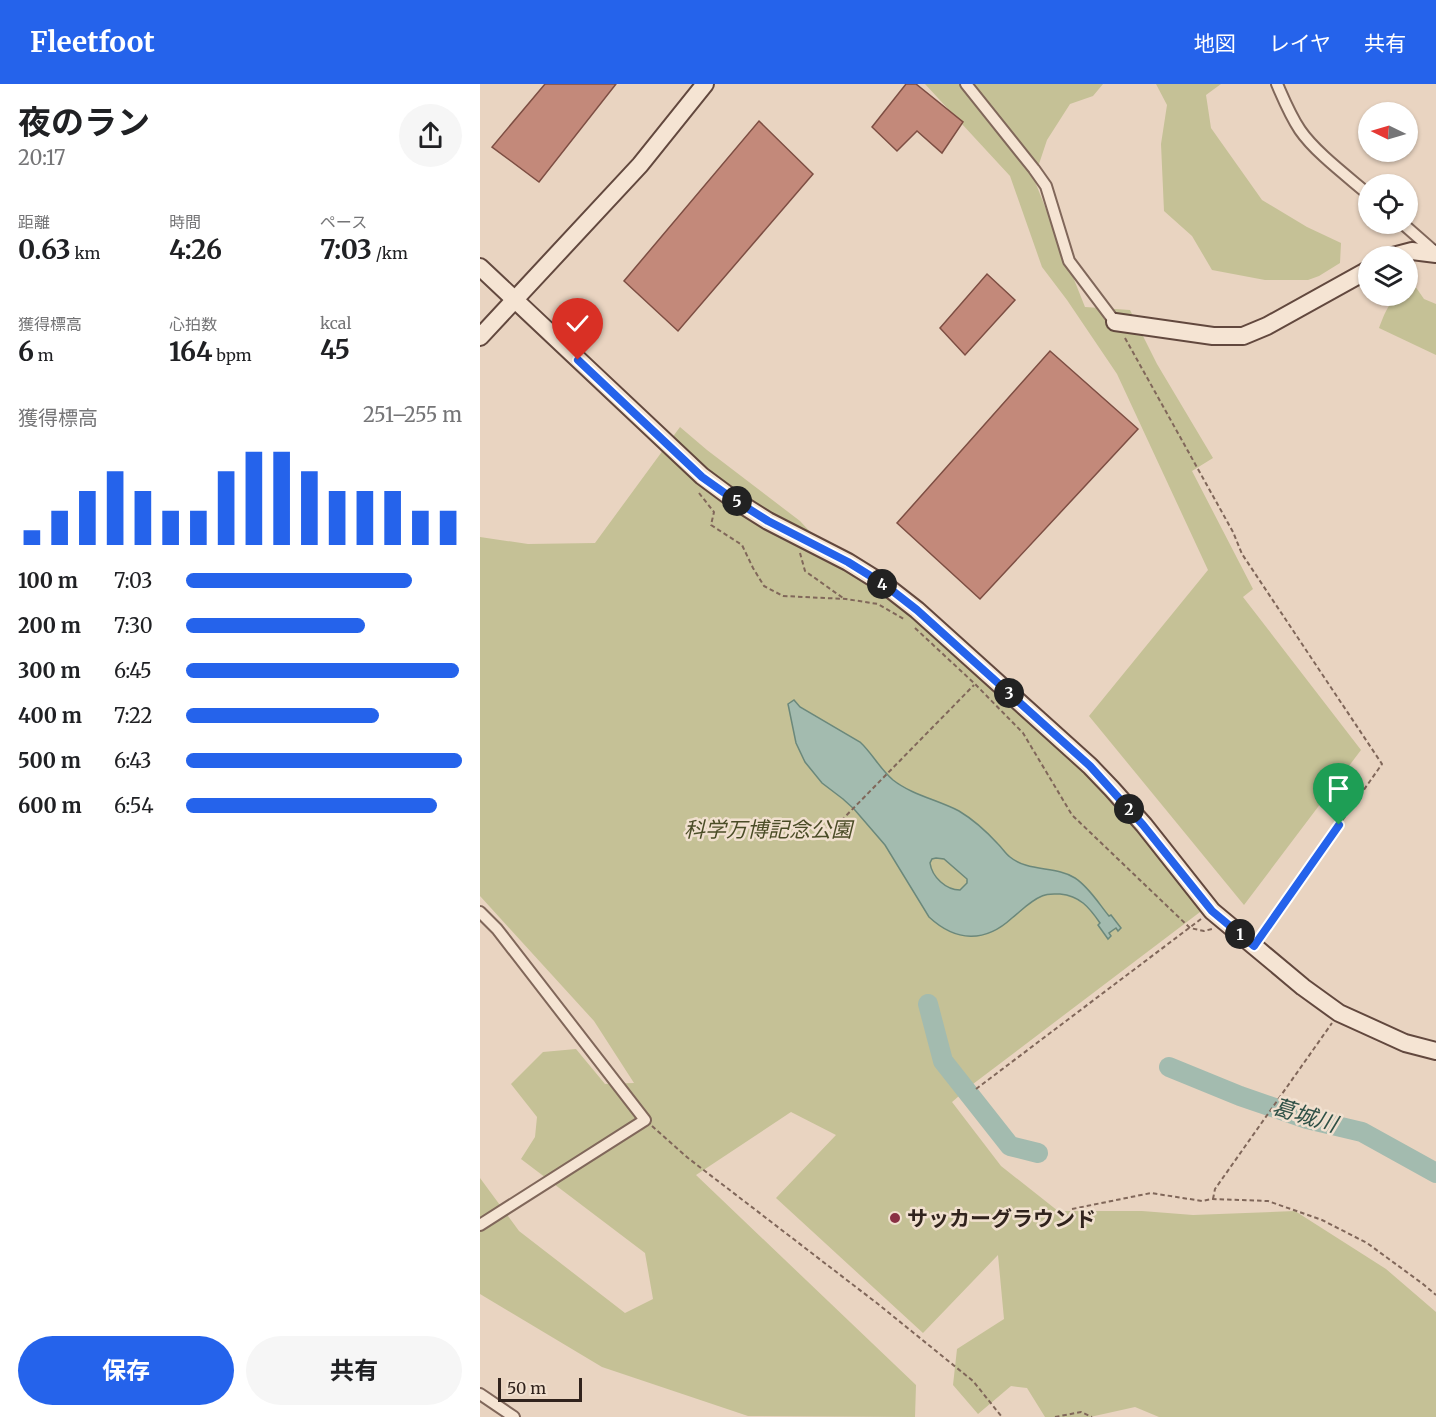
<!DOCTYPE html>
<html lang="ja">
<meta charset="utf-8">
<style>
:root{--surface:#fff;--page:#f6f6f6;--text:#202124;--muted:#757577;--accent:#2563eb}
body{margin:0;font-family:Merriweather,"Noto Sans JP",serif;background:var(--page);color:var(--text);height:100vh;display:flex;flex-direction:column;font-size:22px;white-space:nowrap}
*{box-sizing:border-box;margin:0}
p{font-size:20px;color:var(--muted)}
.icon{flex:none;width:33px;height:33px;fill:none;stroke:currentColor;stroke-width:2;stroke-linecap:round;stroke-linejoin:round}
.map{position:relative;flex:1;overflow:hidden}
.sheet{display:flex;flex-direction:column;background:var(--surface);width:480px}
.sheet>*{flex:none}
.needle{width:39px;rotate:275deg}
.controls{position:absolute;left:878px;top:18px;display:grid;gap:12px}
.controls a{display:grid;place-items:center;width:60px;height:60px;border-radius:50%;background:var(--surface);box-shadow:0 2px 4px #0004;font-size:30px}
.scale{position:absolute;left:18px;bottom:15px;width:84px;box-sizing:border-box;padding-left:6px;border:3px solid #31231d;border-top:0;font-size:16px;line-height:21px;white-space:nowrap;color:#31231d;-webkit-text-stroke:4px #f1e0cf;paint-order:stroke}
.pin{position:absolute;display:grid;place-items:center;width:51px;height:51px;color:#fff;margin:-62px -26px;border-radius:50% 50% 50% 0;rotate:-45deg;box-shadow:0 0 6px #0007}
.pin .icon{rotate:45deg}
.km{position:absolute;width:30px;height:30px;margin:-15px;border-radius:50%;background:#222;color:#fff;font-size:16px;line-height:30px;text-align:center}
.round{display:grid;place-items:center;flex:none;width:63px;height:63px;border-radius:32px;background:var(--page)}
.headline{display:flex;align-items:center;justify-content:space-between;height:102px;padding:0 18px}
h1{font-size:33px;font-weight:700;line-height:45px}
.stats{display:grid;grid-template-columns:repeat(3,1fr);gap:9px;height:102px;padding:6px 18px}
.stats div{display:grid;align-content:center}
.stats b{font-size:26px;font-weight:700}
.stats small{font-size:16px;font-weight:400}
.stats p{font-size:16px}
.chart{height:168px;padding:12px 18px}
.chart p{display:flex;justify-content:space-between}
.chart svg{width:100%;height:108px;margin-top:6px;stroke:var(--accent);stroke-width:6}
.primary-button{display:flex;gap:12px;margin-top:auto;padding:12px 18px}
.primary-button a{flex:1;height:69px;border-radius:36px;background:var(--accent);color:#fff;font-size:24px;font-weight:700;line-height:69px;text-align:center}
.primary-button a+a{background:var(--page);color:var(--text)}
ul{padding:0 18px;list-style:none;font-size:20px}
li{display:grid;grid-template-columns:96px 72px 1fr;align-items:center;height:45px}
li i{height:15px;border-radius:8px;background:var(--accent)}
header{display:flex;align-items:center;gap:36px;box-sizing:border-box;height:84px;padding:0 30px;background:var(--accent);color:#fff}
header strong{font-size:28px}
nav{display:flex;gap:33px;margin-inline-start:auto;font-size:21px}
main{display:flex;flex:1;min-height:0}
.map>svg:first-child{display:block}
.green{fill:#c5c196}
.water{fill:#a3bbaf;stroke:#6b887b;stroke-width:1.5;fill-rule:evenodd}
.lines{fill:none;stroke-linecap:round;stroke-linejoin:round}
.river{stroke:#a3bbaf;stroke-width:20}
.building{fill:#c3897a;stroke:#7d4e43;stroke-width:1.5}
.street-casing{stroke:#80675a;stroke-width:14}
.secondary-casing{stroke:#62483e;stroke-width:20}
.path{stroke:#80675a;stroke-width:2;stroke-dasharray:4.5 3;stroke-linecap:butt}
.street{stroke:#f5e4d3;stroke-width:10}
.secondary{stroke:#f5e4d3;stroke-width:16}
.route-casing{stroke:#fff;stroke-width:12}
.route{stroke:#2563eb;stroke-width:8}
.poi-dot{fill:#893043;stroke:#f1e0cf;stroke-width:2}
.labels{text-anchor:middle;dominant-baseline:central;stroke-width:5;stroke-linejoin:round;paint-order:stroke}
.park-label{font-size:21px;font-style:italic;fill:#4a4c26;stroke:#f1e0cf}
.poi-label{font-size:21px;font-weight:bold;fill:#31231d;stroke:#f1e0cf;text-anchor:start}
.water-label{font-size:22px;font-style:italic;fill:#2e5046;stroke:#f1e0cf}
</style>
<header>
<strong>Fleetfoot</strong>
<nav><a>地図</a><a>レイヤ</a><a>共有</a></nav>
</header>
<main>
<section class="sheet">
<div class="headline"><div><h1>夜のラン</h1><p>20:17</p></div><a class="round"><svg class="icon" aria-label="share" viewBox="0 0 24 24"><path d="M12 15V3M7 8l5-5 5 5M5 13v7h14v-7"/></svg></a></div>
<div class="stats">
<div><p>距離</p><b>0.63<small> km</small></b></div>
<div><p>時間</p><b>4:26</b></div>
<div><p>ペース</p><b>7:03<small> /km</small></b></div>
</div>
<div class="stats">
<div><p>獲得標高</p><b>6<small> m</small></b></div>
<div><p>心拍数</p><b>164<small> bpm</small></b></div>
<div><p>kcal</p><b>45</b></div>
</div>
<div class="chart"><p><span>獲得標高</span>251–255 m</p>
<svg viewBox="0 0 160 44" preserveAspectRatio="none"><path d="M5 44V38M15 44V30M25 44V22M35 44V14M45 44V22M55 44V30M65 44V30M75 44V14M85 44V6M95 44V6M105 44V14M115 44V22M125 44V22M135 44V22M145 44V30M155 44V30"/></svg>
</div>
<ul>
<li><b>100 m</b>7:03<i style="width:82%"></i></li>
<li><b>200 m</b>7:30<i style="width:65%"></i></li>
<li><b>300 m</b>6:45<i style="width:99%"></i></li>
<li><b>400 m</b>7:22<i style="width:70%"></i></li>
<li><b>500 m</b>6:43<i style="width:100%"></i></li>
<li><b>600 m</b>6:54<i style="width:91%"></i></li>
</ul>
<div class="primary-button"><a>保存</a><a>共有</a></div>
</section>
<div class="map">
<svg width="956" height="1333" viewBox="0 0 956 1333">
<rect width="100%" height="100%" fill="#e9d4c1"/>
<g class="green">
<path d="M445,0h178l-10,12 -23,8 -23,36 -13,39 51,128 45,3 27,54 56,94 -21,13 61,118 -10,8 118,153 -117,155 -155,-189 119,-146 -91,-196 -50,-74 -25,-33 -32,-91z"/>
<path d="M676,0h65l-15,11 5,33 51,72 45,27 34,16 -1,20 -21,13 -11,4h-43l-53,-10 -20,-34 -28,-25 -3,-67 6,-39z"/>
<path d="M935,202l9,13 12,5v51l-57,-27c6,-14 10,-32 28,-32v-5z"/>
<path d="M200,343l27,23 93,71 41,44 39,24 184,162 61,61 79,97 -231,175 -21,18 49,64 57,45h84l51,4 102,-4 91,58 50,43v105h-277l-24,-10 -45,10h-45l-18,-29 -16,-2 -33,28 -25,-29 4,-36 47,-30 -6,-64 -75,78 -147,-135 60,-63 -45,-23 -95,63 220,210 -1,32 -167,-1 -146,-49 -122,-73v-116l39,53 106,82 28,-14 -8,-46 -124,-94 14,-22 2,-20 -26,-33 32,-32 33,-3 29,35 29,-1 -40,-62 -114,-125v-359l48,7 67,-1z"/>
</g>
<path class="water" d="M314,616l6,7 60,35c12,11 20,27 33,38 19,15 45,20 66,31 15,9 28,21 39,33 4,4 8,10 12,13 18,15 46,9 65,21 14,9 24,26 34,38l2,-1 10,13 -3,3 -2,-3 -7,5 2,3 -3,3 -10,-14 2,-2c-11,-16 -20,-27 -40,-29 -6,0 -12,-1 -18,2 -12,5 -20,14 -30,22 -27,25 -56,24 -83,-1l-44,-72 -31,-36 -11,-10 -21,-16 -17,-21 -9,-19 -8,-39zM456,774l8,1 23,20v4l-7,7c-14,0 -28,-13 -30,-27l2,-4z"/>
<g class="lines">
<g class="river">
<path d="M448,920l15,57 67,85 28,7"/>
<path d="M689,983l71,29 67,23 55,13 74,41"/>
</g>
</g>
<g class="building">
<path d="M65,0h71l-77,98 -47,-35z"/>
<path d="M426,0h10l47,38 -21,31 -25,-22 -20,20 -25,-24z"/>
<path d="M279,37l54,53 -135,157 -54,-50z"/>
<path d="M507,190l28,26 -50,55 -25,-27z"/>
<path d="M570,267l88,78 -158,170 -83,-76z"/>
</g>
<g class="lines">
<g class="street-casing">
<g id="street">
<path d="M486,0l68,85 12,17 23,75 46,61"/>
<path d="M797,0c7,16 13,31 23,46 15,22 47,46 68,64"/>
<path d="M923,140l33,29"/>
<path d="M0,828l17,17 148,191 -165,105"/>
<path d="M0,1310l34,23"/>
</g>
</g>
<g class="secondary-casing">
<g id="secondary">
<path d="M913,172l19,-5 24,3"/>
<path d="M0,183l222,209 31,23 35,22 80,41 37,23 32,25 173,156 22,23 32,36 68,86 42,35 49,41 36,26 66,30 31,8"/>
<path d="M635,238l98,14h30l24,-10 101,-56"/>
<path d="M0,253l160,-172 65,-81"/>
</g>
</g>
<g class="path">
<path d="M645,254l108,194 9,22 140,210 -121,172"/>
<path d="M219,409l15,19 -3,13 31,20 11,23 11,18 19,10 63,3 32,5 26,15"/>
<path d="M320,469l5,18 38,27"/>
<path d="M435,544l60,56 48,49 49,82 118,113 14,3 8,-2"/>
<path d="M356,742l138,-141"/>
<path d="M496,1005l225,-170"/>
<path d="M172,1042l36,32 190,146 95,77 29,36"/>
<path d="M733,1115l2,-10 117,-166"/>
<path d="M592,1125l79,-16 51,8 10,-2 56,2 54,19 45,23 56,41 13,11"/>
<path d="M575,1333l26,-5 11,5"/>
</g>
<use href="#street" class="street"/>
<use href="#secondary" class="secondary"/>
</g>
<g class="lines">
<g class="route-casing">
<path id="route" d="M98,276l124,117 31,22 35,22 80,41 37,23 32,25 173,156 53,59 69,86 42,35 85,-121"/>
</g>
<use href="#route" class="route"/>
</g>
<circle class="poi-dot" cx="415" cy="1134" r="6"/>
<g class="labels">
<g class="park-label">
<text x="288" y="745">科学万博記念公園</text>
</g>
<g class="poi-label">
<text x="427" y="1134">サッカーグラウンド</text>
</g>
<g class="water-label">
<text transform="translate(825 1031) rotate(17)">葛城川</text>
</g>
</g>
</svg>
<div class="controls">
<a><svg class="needle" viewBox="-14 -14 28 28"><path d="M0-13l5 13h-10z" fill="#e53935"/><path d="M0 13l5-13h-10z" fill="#757577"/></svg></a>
<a><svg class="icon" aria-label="locate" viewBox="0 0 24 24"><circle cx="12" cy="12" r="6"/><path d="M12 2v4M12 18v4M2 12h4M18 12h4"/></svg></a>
<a><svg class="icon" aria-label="layers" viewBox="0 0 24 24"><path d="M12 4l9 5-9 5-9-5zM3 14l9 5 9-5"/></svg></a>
</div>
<div class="scale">50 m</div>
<div class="pin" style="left:859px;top:741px;background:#1e9e55"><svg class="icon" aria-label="arrive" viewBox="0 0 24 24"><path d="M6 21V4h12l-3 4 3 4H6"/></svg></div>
<div class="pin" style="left:98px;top:276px;background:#d93025"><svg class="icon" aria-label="check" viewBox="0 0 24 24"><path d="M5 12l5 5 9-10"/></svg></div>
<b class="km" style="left:760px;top:850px">1</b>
<b class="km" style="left:649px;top:725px">2</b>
<b class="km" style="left:529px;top:609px">3</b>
<b class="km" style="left:402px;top:500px">4</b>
<b class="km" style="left:257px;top:417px">5</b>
</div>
</main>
